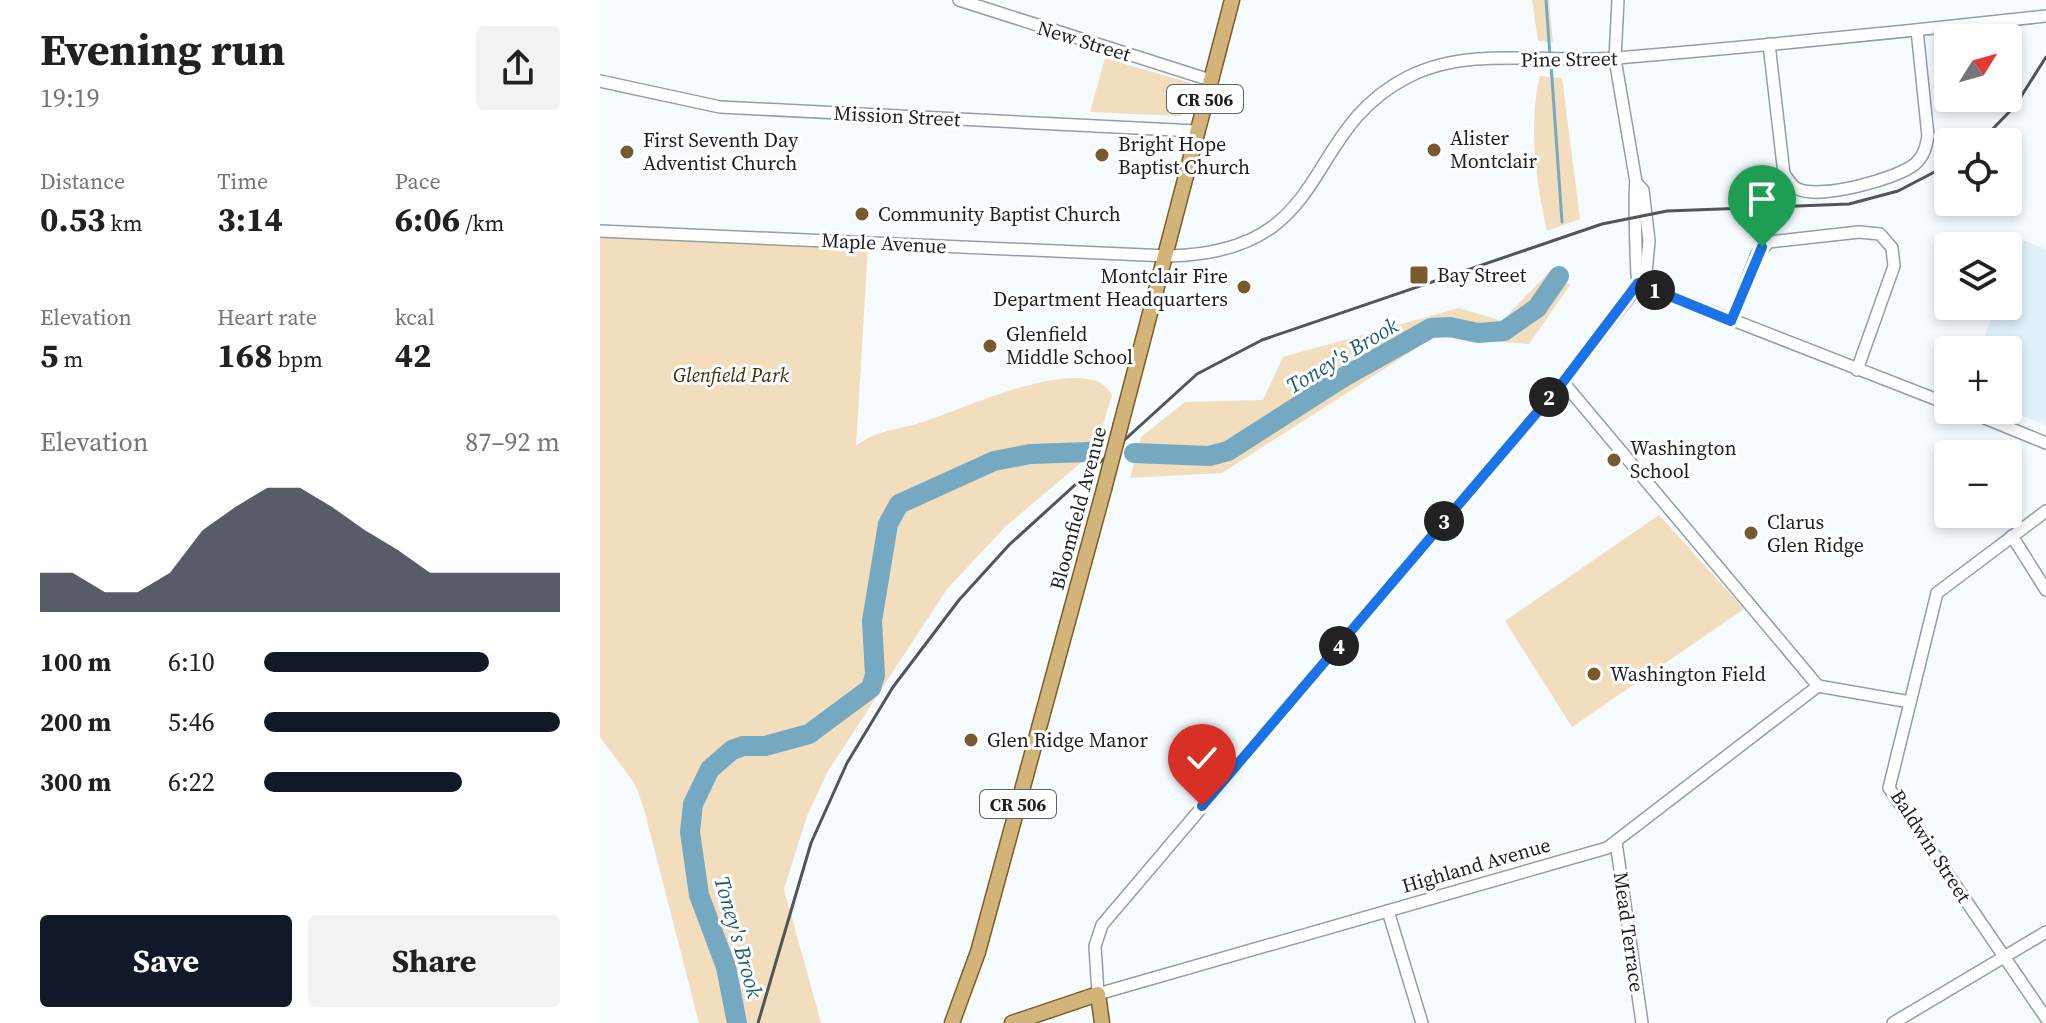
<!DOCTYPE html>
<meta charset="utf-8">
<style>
:root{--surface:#fff;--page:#f2f2f2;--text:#202124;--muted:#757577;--accent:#111827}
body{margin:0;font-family:"Source Serif 4",serif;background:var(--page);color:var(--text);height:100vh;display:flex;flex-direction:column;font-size:30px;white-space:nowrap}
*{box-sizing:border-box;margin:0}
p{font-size:26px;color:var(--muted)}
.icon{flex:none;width:44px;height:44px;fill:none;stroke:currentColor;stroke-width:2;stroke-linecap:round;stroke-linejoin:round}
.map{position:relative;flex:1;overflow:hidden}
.drawer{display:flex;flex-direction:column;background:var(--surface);width:600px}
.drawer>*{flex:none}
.needle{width:52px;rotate:53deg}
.fabs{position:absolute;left:1334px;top:24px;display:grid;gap:16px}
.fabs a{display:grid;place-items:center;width:88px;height:88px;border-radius:8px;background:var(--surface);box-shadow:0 4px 12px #0003;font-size:40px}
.pin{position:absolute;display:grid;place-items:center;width:68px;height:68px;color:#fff;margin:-82px -34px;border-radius:50% 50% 50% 0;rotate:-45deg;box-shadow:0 0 8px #0007}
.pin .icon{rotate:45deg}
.km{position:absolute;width:40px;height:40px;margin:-20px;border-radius:50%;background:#222;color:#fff;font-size:22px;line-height:40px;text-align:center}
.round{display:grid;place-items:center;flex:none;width:84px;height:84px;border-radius:8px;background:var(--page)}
.overview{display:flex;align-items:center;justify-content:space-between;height:136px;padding:0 40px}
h1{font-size:44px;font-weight:700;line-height:60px}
.metrics{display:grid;grid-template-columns:repeat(3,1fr);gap:12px;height:136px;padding:8px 40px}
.metrics div{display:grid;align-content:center}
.metrics b{font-size:34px;font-weight:700}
.metrics small{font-size:22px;font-weight:400}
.metrics p{font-size:22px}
.chart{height:224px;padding:16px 40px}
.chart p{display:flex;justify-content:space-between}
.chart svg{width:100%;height:144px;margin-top:8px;fill:var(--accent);opacity:.7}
.cta{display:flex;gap:16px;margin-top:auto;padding:16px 40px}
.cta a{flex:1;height:92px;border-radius:8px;background:var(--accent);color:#fff;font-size:32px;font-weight:700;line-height:92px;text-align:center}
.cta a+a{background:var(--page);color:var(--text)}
ul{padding:0 40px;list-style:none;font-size:26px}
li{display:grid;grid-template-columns:128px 96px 1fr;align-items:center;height:60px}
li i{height:20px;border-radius:10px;background:var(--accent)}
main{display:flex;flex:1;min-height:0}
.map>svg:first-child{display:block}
.built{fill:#dff2fc}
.green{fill:#f2ddbd}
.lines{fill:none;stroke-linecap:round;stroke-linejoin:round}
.stream{stroke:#75a8c1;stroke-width:3}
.river{stroke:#75a8c1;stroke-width:20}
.minor-casing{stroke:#919fa7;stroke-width:14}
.major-casing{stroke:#7e5f22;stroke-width:17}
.minor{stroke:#fff;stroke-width:11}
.major{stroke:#d2b37a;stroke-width:14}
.rail{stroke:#505558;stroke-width:3}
.major-bridge-casing{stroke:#7e5f22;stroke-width:17;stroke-linecap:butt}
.major-bridge{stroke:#d2b37a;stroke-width:14}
.route-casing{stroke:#fff;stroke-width:16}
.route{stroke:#1a73e8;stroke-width:10}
.poi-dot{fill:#775b2e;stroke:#fff;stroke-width:3}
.labels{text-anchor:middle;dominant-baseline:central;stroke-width:6;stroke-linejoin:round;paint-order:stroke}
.shield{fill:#fff;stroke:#5f6365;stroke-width:2}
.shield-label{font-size:18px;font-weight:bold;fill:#1b2023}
.street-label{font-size:20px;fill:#1b2023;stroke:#fff}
.poi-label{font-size:20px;fill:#1b2023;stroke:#fff;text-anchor:start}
.park-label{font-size:20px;font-style:italic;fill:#3f2c08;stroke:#fff}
.water-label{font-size:22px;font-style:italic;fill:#1e5d78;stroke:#fff}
</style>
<main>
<section class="drawer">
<div class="overview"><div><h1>Evening run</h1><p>19:19</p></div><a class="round"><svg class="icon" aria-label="share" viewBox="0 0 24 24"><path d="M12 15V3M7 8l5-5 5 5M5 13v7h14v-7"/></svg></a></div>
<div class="metrics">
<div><p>Distance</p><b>0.53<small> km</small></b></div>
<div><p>Time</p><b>3:14</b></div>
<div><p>Pace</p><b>6:06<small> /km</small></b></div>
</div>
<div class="metrics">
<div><p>Elevation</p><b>5<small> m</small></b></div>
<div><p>Heart rate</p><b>168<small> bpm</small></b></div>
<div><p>kcal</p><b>42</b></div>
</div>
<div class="chart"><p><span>Elevation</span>87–92 m</p>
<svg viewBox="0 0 160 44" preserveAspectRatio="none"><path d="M0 44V32L10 32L20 38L30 38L40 32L50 19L60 12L70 6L80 6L90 12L100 19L110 25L120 32L130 32L140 32L150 32L160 32V44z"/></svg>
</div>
<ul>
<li><b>100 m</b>6:10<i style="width:76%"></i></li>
<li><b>200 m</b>5:46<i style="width:100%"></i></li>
<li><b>300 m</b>6:22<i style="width:67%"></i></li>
</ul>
<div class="cta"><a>Save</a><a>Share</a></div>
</section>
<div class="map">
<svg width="1446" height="1023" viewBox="0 0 1446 1023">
<rect width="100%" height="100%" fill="#f5fbff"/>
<path class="built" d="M1419,239l27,10v176l-40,-15 2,-60h-28l15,-44h13v-36z"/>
<g class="green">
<path d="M932,0h17l4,42 -15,-1z"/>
<path d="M505,58l86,25 -8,30 -3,3 -90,-4z"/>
<path d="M940,76l22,2 18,141 -33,12c-11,-48 -19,-107 -7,-155z"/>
<path d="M0,234l268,12 -12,200c21,-17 45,-16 70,-25 34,-11 164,-72 186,-26l-17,56 -89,75 -59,63 -119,182 -21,45 -23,73 37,134h-122l-55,-214 -9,-25 -35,-47z"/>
<path d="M950,271l20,14 -41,59 -95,-7 -212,136 -92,5 11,-41 44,-35 78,-2 20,-43 176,-49 43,13z"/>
<path d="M1059,515l85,94 -172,118 -67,-106z"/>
</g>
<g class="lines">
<g class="stream">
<path d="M946,0l4,56"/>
<path d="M951,64l11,158"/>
</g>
<g class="river">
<path d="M534,453l75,3 19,-5 114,-73 89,-50 19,-1 28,6 26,-2 33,-23 22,-32"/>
<path d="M137,1023l-11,-56 -27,-72 -9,-63 3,-28 17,-35 22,-19 11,-4h22l44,-12 62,-46 4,-13 -3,-54 16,-97 11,-20 95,-43 36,-7 59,-2"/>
</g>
<g class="minor-casing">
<g id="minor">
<path d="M359,0l251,80"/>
<path d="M1018,0l-3,59 21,123c-2,7 0,91 2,101"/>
<path d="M1169,44l15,130c4,5 7,11 12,14 21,13 101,-9 119,-24 9,-8 11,-17 13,-28l-11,-106"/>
<path d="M0,81l120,26 476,24"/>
<path d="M1036,182l7,8 6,51 -3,32 -15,22 -68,87 -461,543 -7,21 3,48 509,-146 211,-162 92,16"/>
<path d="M0,231l568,25c167,-3 131,-124 240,-179 62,-32 142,-13 209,-19 143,-12 286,-26 429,-42"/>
<path d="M1038,283l310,121"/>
<path d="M1131,321l26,-67 12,-12 90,-10 21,2 12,14 2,18 -37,104"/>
<path d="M963,382l255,304"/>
<path d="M1365,410l81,33"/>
<path d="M1446,511l-109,82 -48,195 157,230"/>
<path d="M1412,536l34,54"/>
<path d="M1016,842l26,181"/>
<path d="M788,911l34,112"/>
<path d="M1293,1023l153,-91"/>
</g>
</g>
<g class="major-casing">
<g id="major">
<path d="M521,424l111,-424"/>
<path d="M352,1023l26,-71 126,-463"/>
<path d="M412,1023l86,-29 4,29"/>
</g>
</g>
<use href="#minor" class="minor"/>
<use href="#major" class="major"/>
<g class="rail">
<path d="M1380,142l35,-36 31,-49"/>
<path d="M158,1023l53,-180 36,-80 46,-76 66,-87 50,-55 188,-171 65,-34 340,-116 65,-13 182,-7 49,-13 50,-26"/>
</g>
<g class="major-bridge-casing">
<path id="major-bridge" d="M504,489l17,-65"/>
</g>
<use href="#major-bridge" class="major-bridge"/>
</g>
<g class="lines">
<g class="route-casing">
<path id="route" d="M602,806l361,-424 75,-99 93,38 31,-74"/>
</g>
<use href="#route" class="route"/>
</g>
<g class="poi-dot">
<circle cx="834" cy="150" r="8"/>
<circle cx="27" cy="152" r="8"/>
<circle cx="502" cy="155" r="8"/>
<circle cx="262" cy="214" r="8"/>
<rect x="809" y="265" width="20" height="20" rx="4"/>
<circle cx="644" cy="287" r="8"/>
<circle cx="390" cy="346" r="8"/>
<circle cx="1014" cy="460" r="8"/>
<circle cx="1151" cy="533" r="8"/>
<circle cx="994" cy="674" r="8"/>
<circle cx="371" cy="740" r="8"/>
</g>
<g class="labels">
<g class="shield">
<rect x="567" y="85" width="76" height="28" rx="6"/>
<rect x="380" y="790" width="76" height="28" rx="6"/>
</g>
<g class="shield-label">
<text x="605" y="99">CR 506</text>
<text x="418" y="804">CR 506</text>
</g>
<g class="street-label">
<text transform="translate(484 41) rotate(17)">New Street</text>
<text transform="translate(969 59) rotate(-1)">Pine Street</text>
<text transform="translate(297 116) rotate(3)">Mission Street</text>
<text transform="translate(284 243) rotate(3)">Maple Avenue</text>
<text transform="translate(478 508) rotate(-75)">Bloomfield Avenue</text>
<text transform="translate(1331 846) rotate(57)">Baldwin Street</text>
<text transform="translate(876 865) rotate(-16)">Highland Avenue</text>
<text transform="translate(1029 932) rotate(82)">Mead Terrace</text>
</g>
<g class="poi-label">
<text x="850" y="138">Alister<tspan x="850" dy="23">Montclair</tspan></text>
<text x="43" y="140">First Seventh Day<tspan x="43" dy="23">Adventist Church</tspan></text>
<text x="518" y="144">Bright Hope<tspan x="518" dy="23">Baptist Church</tspan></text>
<text x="278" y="214">Community Baptist Church</text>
<text x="837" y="275">Bay Street</text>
<text x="628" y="276" text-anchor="end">Montclair Fire<tspan x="628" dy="23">Department Headquarters</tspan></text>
<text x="406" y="334">Glenfield<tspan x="406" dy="23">Middle School</tspan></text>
<text x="1030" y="448">Washington<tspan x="1030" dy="23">School</tspan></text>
<text x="1167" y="522">Clarus<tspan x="1167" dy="23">Glen Ridge</tspan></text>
<text x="1010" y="674">Washington Field</text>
<text x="387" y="740">Glen Ridge Manor</text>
</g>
<g class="park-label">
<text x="131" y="375">Glenfield Park</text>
</g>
<g class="water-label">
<text transform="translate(742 355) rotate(-31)">Toney's Brook</text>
<text transform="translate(139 937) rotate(74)">Toney's Brook</text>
</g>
</g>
</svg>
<div class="fabs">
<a><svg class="needle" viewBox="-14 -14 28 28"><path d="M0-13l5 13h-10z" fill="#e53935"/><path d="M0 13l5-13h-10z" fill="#757577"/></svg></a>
<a><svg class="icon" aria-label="locate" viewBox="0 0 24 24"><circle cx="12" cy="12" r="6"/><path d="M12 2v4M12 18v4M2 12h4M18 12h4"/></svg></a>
<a><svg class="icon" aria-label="layers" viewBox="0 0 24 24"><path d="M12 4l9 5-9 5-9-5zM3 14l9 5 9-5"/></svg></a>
<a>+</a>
<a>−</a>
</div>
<div class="pin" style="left:1162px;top:247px;background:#1e9e55"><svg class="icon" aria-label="arrive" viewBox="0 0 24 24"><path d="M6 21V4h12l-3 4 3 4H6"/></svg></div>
<div class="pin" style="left:602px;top:806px;background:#d93025"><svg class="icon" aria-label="check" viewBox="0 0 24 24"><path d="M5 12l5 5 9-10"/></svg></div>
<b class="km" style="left:1055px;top:290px">1</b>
<b class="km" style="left:949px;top:397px">2</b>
<b class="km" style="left:844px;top:521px">3</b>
<b class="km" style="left:739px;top:646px">4</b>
</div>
</main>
